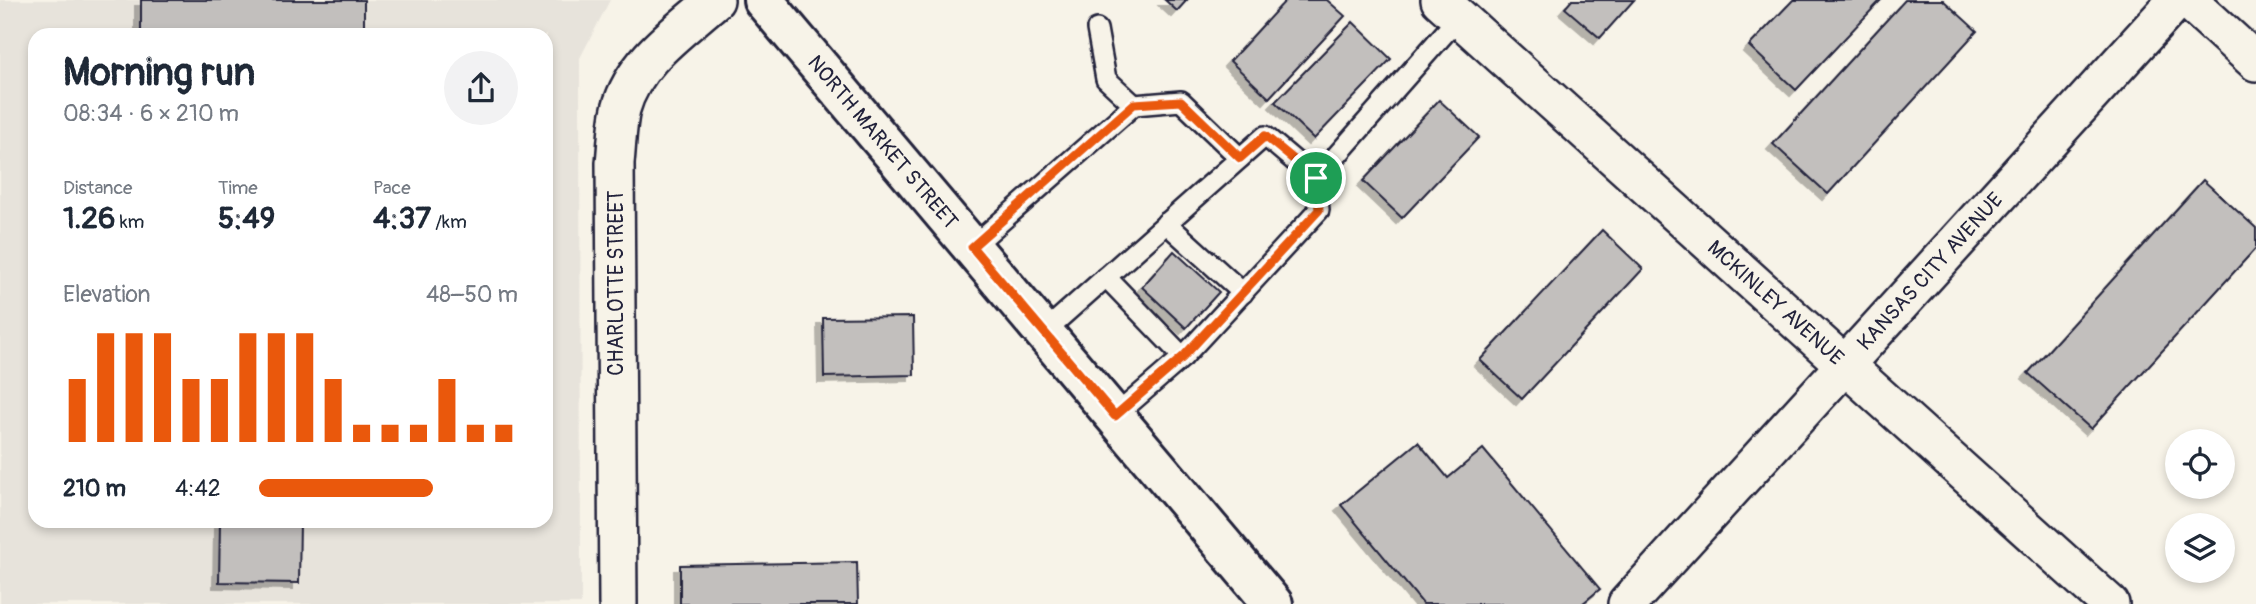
<!DOCTYPE html>
<meta charset="utf-8">
<style>
:root{--surface:#fff;--page:#f2f2f3;--text:#1f2937;--muted:#747a83;--accent:#ea580c}
body{margin:0;font-family:Pangolin,sans-serif;background:var(--page);color:var(--text);height:100vh;display:flex;flex-direction:column;font-size:26px;white-space:nowrap}
*{box-sizing:border-box;margin:0}
p{font-size:23px;color:var(--muted)}
.icon{flex:none;width:38px;height:38px;fill:none;stroke:currentColor;stroke-width:2;stroke-linecap:round;stroke-linejoin:round}
.map{position:relative;flex:1;overflow:hidden}
.sheet{position:absolute;left:28px;top:28px;width:525px;height:500px;display:flex;flex-direction:column;background:var(--surface);border-radius:21px;box-shadow:0 4px 10px #0003}
.sheet>*{flex:none}
.controls{position:absolute;left:2165px;top:429px;display:grid;gap:14px}
.controls a{display:grid;place-items:center;width:70px;height:70px;border-radius:50%;background:var(--surface);box-shadow:0 4px 10px #0003;font-size:35px}
.pin{position:absolute;display:grid;place-items:center;width:60px;height:60px;color:#fff;margin:-30px;border:4px solid #fff;border-radius:50%;box-shadow:0 2px 7px #0007}
.round{display:grid;place-items:center;flex:none;width:74px;height:74px;border-radius:37px;background:var(--page)}
.head{display:flex;align-items:center;justify-content:space-between;height:119px;padding:0 35px}
h1{font-size:38px;font-weight:800;line-height:52px}
.figures{display:grid;grid-template-columns:repeat(3,1fr);gap:10px;height:119px;padding:7px 35px}
.figures div{display:grid;align-content:center}
.figures b{font-size:30px;font-weight:800}
.figures small{font-size:19px;font-weight:400}
.figures p{font-size:19px}
.chart{height:196px;padding:14px 35px}
.chart p{display:flex;justify-content:space-between}
.chart svg{width:100%;height:126px;margin-top:7px;stroke:var(--accent);stroke-width:6}
ul{padding:0 35px;list-style:none;font-size:23px}
li{display:grid;grid-template-columns:112px 84px 1fr;align-items:center;height:52px}
li i{height:18px;border-radius:9px;background:var(--accent)}
.map>svg:first-child{display:block}
.built{fill:#e7e3db;fill-rule:evenodd}
.building{fill:#c2bfbd;stroke:#22223b;stroke-width:2;filter:url(#shadow)}
.lines{fill:none;stroke-linecap:round;stroke-linejoin:round}
.service-casing{stroke:#22223b;stroke-width:24}
.minor-casing{stroke:#22223b;stroke-width:42}
.primary-casing{stroke:#22223b;stroke-width:44}
.service{stroke:#f7f3e8;stroke-width:19}
.minor{stroke:#f7f3e8;stroke-width:37}
.primary{stroke:#f7f3e8;stroke-width:38}
.route-casing{stroke:#fff;stroke-width:14}
.route{stroke:#ea580c;stroke-width:9}
.labels{text-anchor:middle;dominant-baseline:central;stroke-width:7;stroke-linejoin:round;paint-order:stroke}
.street-label{font-size:21px;fill:#22223b;stroke:#f7f3e8}
</style>
<div class="map">
<svg width="2256" height="604" viewBox="0 0 2256 604">
<defs>
<filter id="shadow"><feDropShadow dx="-6" dy="6" stdDeviation="0" flood-color="#0004"/></filter>
</defs>
<rect width="100%" height="100%" fill="#f7f3e8"/>
<filter id="ink" filterUnits="userSpaceOnUse"><feTurbulence type="fractalNoise" baseFrequency=".0143" numOctaves="2"/><feDisplacementMap in="SourceGraphic" scale="14" xChannelSelector="R" yChannelSelector="G"/><feConvolveMatrix kernelMatrix="1 2 1 2 8 2 1 2 1" color-interpolation-filters="sRGB"/></filter>
<g filter="url(#ink)">
<path class="built" d="M0,0h610l-30,58 1,546h-581zM35,35h511v487h-511z"/>
<g class="building">
<rect x="141" y="0" width="223" height="35"/>
<path d="M1165,0h22l-10,11z"/>
<path d="M1286,0h41l18,16 -76,82 -39,-37z"/>
<path d="M1572,0h62l-34,38 -35,-30z"/>
<path d="M1793,0h88l-85,90 -47,-44z"/>
<path d="M1905,0h38l34,31 -149,163 -55,-50z"/>
<path d="M1353,22l38,37 -77,80 -39,-37z"/>
<path d="M1439,100l40,37 -77,81 -39,-37z"/>
<path d="M2203,180l53,48v20l-165,181 -63,-56z"/>
<path d="M1602,230l41,39 -121,130 -42,-39z"/>
<path d="M1174,251l45,41 -33,36 -44,-41z"/>
<path d="M913,317l1,58 -90,2 -1,-59z"/>
<path d="M1418,442l30,36 35,-29 117,140 -18,15h-159l-82,-99z"/>
<path d="M220,522h80l-1,61 -80,-1z"/>
<path d="M857,562l1,42h-178v-39z"/>
</g>
<g class="lines">
<g class="service-casing">
<g id="service">
<path d="M1097,29l9,50 28,26"/>
<path d="M1166,223l77,70"/>
<path d="M972,247l162,-142 47,-4 59,57"/>
<path d="M1106,277l77,80"/>
<path d="M1044,332l221,-196 51,43"/>
<path d="M1115,416l68,-59 136,-147 -3,-31 143,-162"/>
</g>
</g>
<g class="minor-casing">
<g id="minor">
<path id="s1" d="M1440,0l670,604"/>
<path d="M2188,0l68,62"/>
<path d="M618,604l-3,-441c2,-18 2,-37 6,-54 13,-48 59,-78 94,-109"/>
<path id="s2" d="M1627,604l550,-604"/>
</g>
</g>
<g class="primary-casing">
<g id="primary">
<path id="s3" d="M763,0l510,604"/>
</g>
</g>
<use href="#service" class="service"/>
<use href="#minor" class="minor"/>
<use href="#primary" class="primary"/>
</g>
</g>
<g class="lines" filter="url(#ink)">
<g class="route-casing">
<path id="route" d="M1181,101l59,57 25,-22 51,42 3,32 -136,147 -68,59 -143,-169 162,-143z"/>
</g>
<use href="#route" class="route"/>
</g>
<g class="labels">
<g class="street-label">
<text stroke="none"><textPath href="#s3" startOffset="186">NORTH MARKET STREET</textPath></text>
<text stroke="none"><textPath href="#s2" startOffset="450">KANSAS CITY AVENUE</textPath></text>
<text transform="translate(616 283) rotate(-90)">CHARLOTTE STREET</text>
<text stroke="none"><textPath href="#s1" startOffset="452">MCKINLEY AVENUE</textPath></text>
</g>
</g>
</svg>
<div class="controls">
<a><svg class="icon" aria-label="locate" viewBox="0 0 24 24"><circle cx="12" cy="12" r="6"/><path d="M12 2v4M12 18v4M2 12h4M18 12h4"/></svg></a>
<a><svg class="icon" aria-label="layers" viewBox="0 0 24 24"><path d="M12 4l9 5-9 5-9-5zM3 14l9 5 9-5"/></svg></a>
</div>
<div class="pin" style="left:1316px;top:178px;background:#1e9e55"><svg class="icon" aria-label="arrive" viewBox="0 0 24 24"><path d="M6 21V4h12l-3 4 3 4H6"/></svg></div>
<section class="sheet">
<div class="head"><div><h1>Morning run</h1><p>08:34 · 6 × 210 m</p></div><a class="round"><svg class="icon" aria-label="share" viewBox="0 0 24 24"><path d="M12 15V3M7 8l5-5 5 5M5 13v7h14v-7"/></svg></a></div>
<div class="figures">
<div><p>Distance</p><b>1.26<small> km</small></b></div>
<div><p>Time</p><b>5:49</b></div>
<div><p>Pace</p><b>4:37<small> /km</small></b></div>
</div>
<div class="chart"><p><span>Elevation</span>48–50 m</p>
<svg viewBox="0 0 160 44" preserveAspectRatio="none"><path d="M5 44V22M15 44V6M25 44V6M35 44V6M45 44V22M55 44V22M65 44V6M75 44V6M85 44V6M95 44V22M105 44V38M115 44V38M125 44V38M135 44V22M145 44V38M155 44V38"/></svg>
</div>
<ul>
<li><b>210 m</b>4:42<i style="width:67%"></i></li>
</ul>
</section>
</div>
